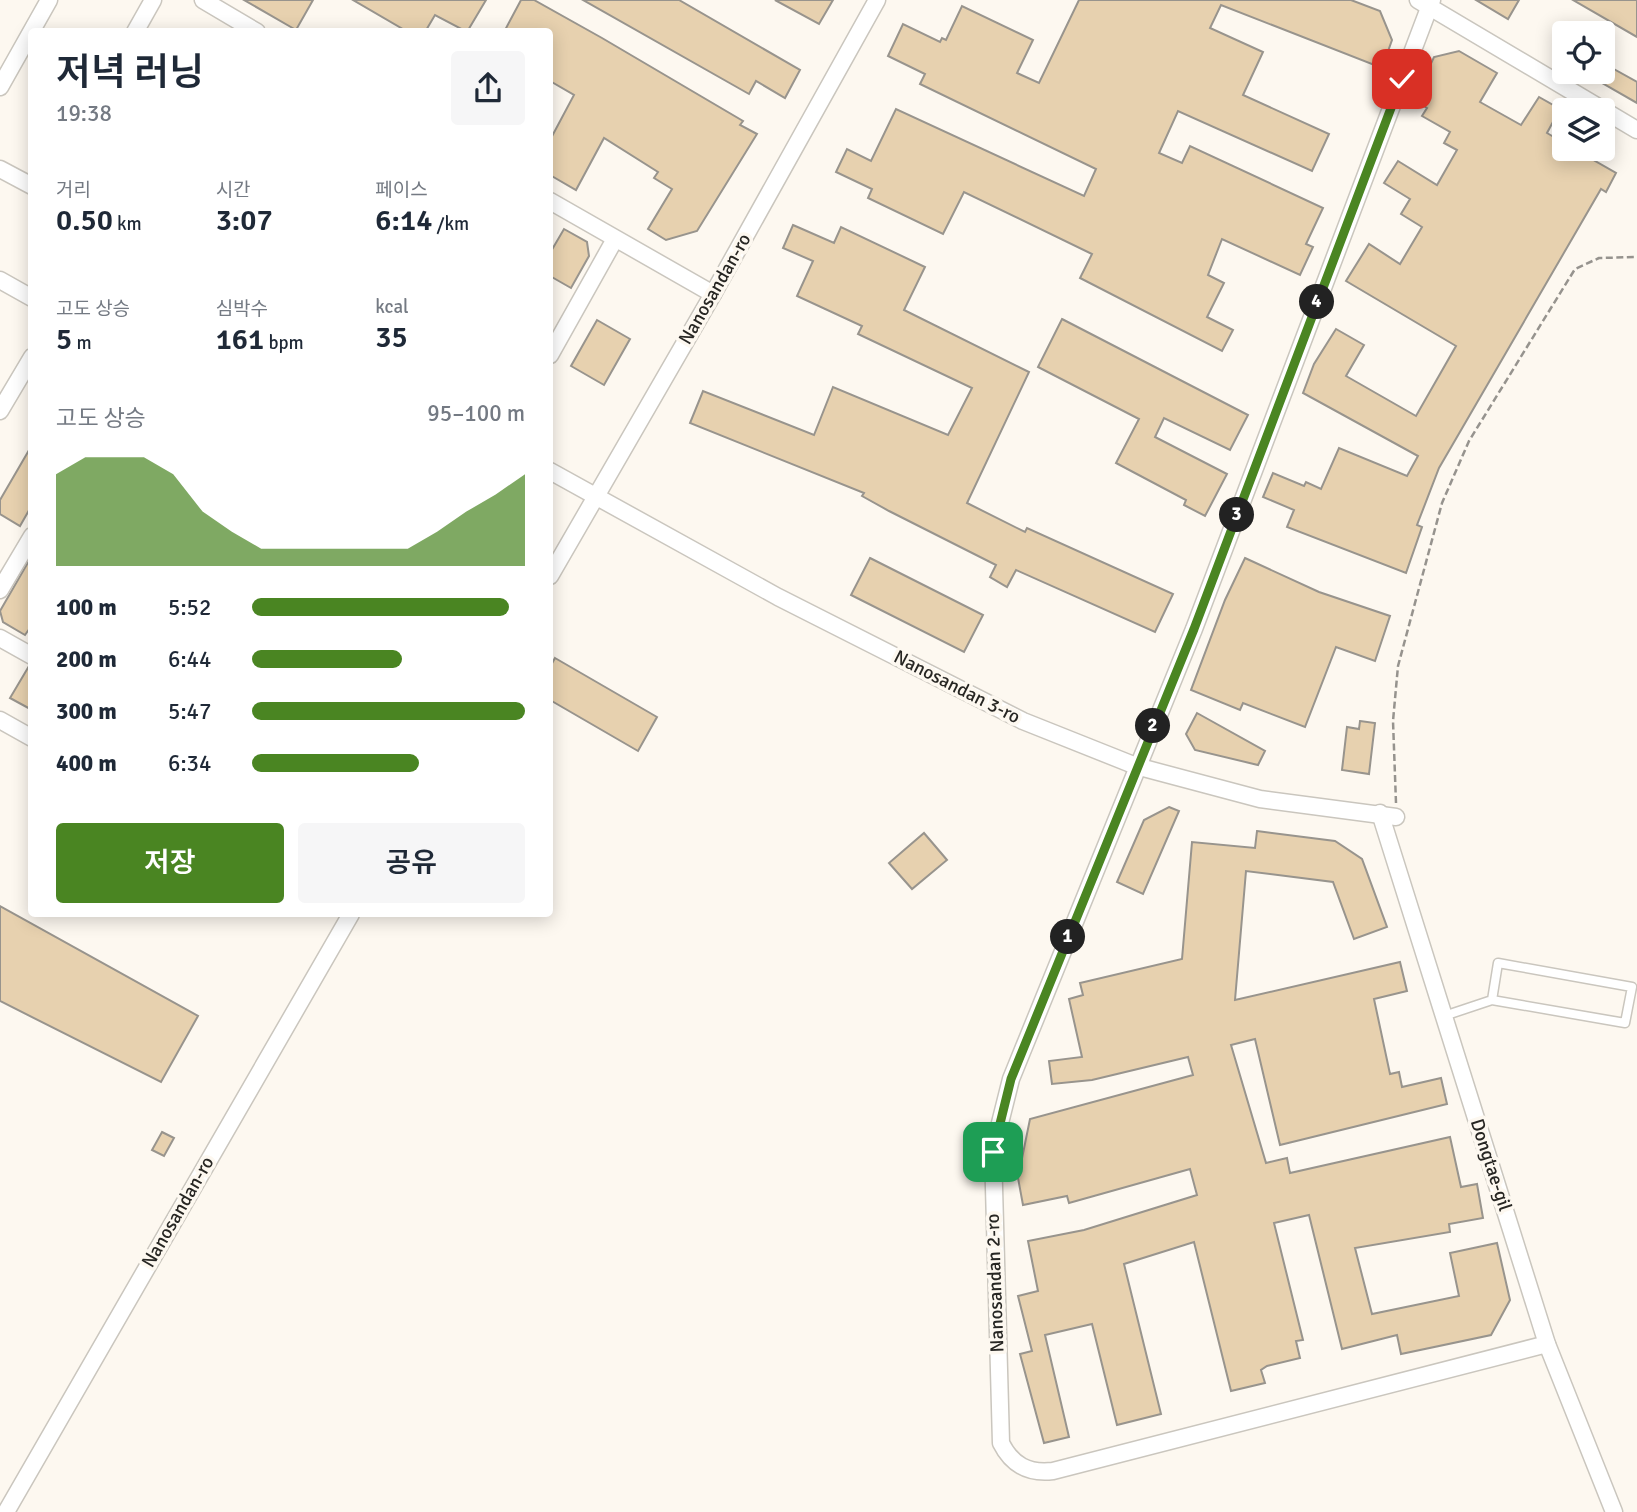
<!DOCTYPE html>
<html lang="ko">
<meta charset="utf-8">
<style>
:root{--surface:#fff;--page:#f6f6f7;--text:#1f2937;--muted:#747a83;--accent:#4a8522}
body{margin:0;font-family:Signika,"Noto Sans KR",sans-serif;background:var(--page);color:var(--text);height:100vh;display:flex;flex-direction:column;font-size:26px;white-space:nowrap}
*{box-sizing:border-box;margin:0}
p{font-size:23px;color:var(--muted)}
.icon{flex:none;width:38px;height:38px;fill:none;stroke:currentColor;stroke-width:2;stroke-linecap:round;stroke-linejoin:round}
.map{position:relative;flex:1;overflow:hidden}
.details{position:absolute;left:28px;top:28px;width:525px;height:889px;display:flex;flex-direction:column;background:var(--surface);border-radius:7px;box-shadow:0 4px 18px #0003}
.details>*{flex:none}
.fabs{position:absolute;left:1552px;top:21px;display:grid;gap:14px}
.fabs a{display:grid;place-items:center;width:63px;height:63px;border-radius:7px;background:var(--surface);box-shadow:0 4px 18px #0003;font-size:35px}
.pin{position:absolute;display:grid;place-items:center;width:60px;height:60px;color:#fff;margin:-30px;border-radius:14px;box-shadow:0 4px 10px #0006}
.km{position:absolute;width:35px;height:35px;margin:-18px;border-radius:50%;background:#222;color:#fff;font-size:19px;line-height:35px;text-align:center}
.round{display:grid;place-items:center;flex:none;width:74px;height:74px;border-radius:7px;background:var(--page)}
.headline{display:flex;align-items:center;justify-content:space-between;height:119px;padding:0 28px}
h1{font-size:38px;font-weight:600;line-height:52px}
.figures{display:grid;grid-template-columns:repeat(3,1fr);gap:10px;height:119px;padding:7px 28px}
.figures div{display:grid;align-content:center}
.figures b{font-size:30px;font-weight:600}
.figures small{font-size:19px;font-weight:400}
.figures p{font-size:19px}
.chart{height:196px;padding:14px 28px}
.chart p{display:flex;justify-content:space-between}
.chart svg{width:100%;height:126px;margin-top:7px;fill:var(--accent);opacity:.7}
.primary-button{display:flex;gap:14px;margin-top:auto;padding:14px 28px}
.primary-button a{flex:1;height:80px;border-radius:7px;background:var(--accent);color:#fff;font-size:28px;font-weight:600;line-height:80px;text-align:center}
.primary-button a+a{background:var(--page);color:var(--text)}
ul{padding:0 28px;list-style:none;font-size:23px}
li{display:grid;grid-template-columns:112px 84px 1fr;align-items:center;height:52px}
li i{height:18px;border-radius:9px;background:var(--accent)}
.map>svg:first-child{display:block}
.building{fill:#e7d1af;stroke:#98948d;stroke-width:2}
.lines{fill:none;stroke-linecap:round;stroke-linejoin:round}
.service-casing{stroke:#cac6be;stroke-width:11}
.minor-casing{stroke:#cac6be;stroke-width:19}
.path{stroke:#96938e;stroke-width:2.5;stroke-dasharray:7 3.5;stroke-linecap:butt}
.service{stroke:#fff;stroke-width:8}
.minor{stroke:#fff;stroke-width:16}
.route-casing{stroke:#fff;stroke-width:14}
.route{stroke:#4a8522;stroke-width:9}
.labels{text-anchor:middle;dominant-baseline:central;stroke-width:7;stroke-linejoin:round;paint-order:stroke}
.street-label{font-size:19px;fill:#272623;stroke:#fdf8f0}
</style>
<div class="map">
<svg width="1637" height="1512" viewBox="0 0 1637 1512">
<rect width="100%" height="100%" fill="#fdf8f0"/>
<g class="building">
<path d="M244,0h69l-17,30z"/>
<path d="M353,0h133l-19,32 -32,-17 -10,17h-17z"/>
<path d="M521,0h13l68,38 141,83 -3,4 17,9 -60,97 -31,9 -18,-11 24,-40 -18,-11 4,-6 -54,-34 -28,52 -26,-15v-35l24,-45 -24,-14v-49h-46z"/>
<path d="M583,0h96l121,70 -15,28 -29,-17 -7,13z"/>
<path d="M775,0h58l-14,24z"/>
<path d="M1079,0h272l29,11 12,29 -10,28 -161,-63 -11,23 53,24 -20,43 86,39 -17,37 -134,-60 -19,42 23,10 8,-17 133,62 -17,36 7,3 -13,28 -78,-36 -14,36 16,8 -17,34 26,13 -11,21 -142,-73 12,-24 -128,-62 -21,42 -75,-36 4,-9 -36,-17 11,-23 24,12 25,-52 188,87 12,-27 -176,-85 5,-10 -37,-18 15,-32 37,18 2,-4 4,2 16,-34 71,34 -16,33 22,10z"/>
<path d="M1476,0h43l-11,19z"/>
<path d="M1573,0h64v37z"/>
<path d="M1459,51l38,22 -17,29 41,23 18,-28 21,12 -13,24 17,10v6h10l42,24 -10,19 -5,-3 -162,279 -22,57 5,2 -16,46 -119,-46 7,-17 -31,-13 10,-24 31,13 2,-4 15,7 18,-41 68,28 11,-20 -115,-63 11,-29 22,-35 28,16 -18,31 70,40 40,-70 -110,-65 23,-37 31,20 22,-37 -21,-13 9,-15 -26,-16 14,-22 39,24 20,-35 -13,-7 6,-11 -28,-16 5,-8 -13,-8 20,-43z"/>
<path d="M1603,63l34,19v21l-54,-31h20z"/>
<path d="M793,225l41,18 7,-16 84,40 -21,43 125,62 -62,131 58,29 2,-4 146,66 -18,38 -139,-62 -9,17 -17,-10 6,-12 -107,-54 -27,-15 2,-3 -174,-70 13,-32 111,44 19,-48 115,48 24,-47 -114,-54 4,-8 -65,-30 16,-35 -30,-13z"/>
<path d="M564,229l23,13 2,14 -18,32 -21,-12v-23z"/>
<path d="M1062,319l186,96 -18,35 -66,-32 -9,19 72,37 -22,42 -21,-11 2,-5 -70,-37 23,-44 -101,-52z"/>
<path d="M597,320l33,19 -26,46 -33,-19z"/>
<path d="M32,445v60l-12,21 -20,-12v-14z"/>
<path d="M870,558l113,57 -19,37 -113,-57z"/>
<path d="M1245,558l74,34 71,24 -15,45 -39,-14 -31,80 -62,-24 -3,7 -49,-20 34,-90z"/>
<path d="M30,559l2,66 -7,10 -22,-13 -3,-11z"/>
<path d="M555,658l102,59 -19,34 -88,-51v-33z"/>
<path d="M29,666h3v44l-22,-12z"/>
<path d="M1197,713l68,38 -7,14 -63,-15 -9,-16z"/>
<path d="M1360,721l15,2 -6,51 -27,-4 5,-43 12,2z"/>
<path d="M1169,807l10,4 -36,83 -26,-12 27,-62z"/>
<path d="M1257,831l78,10 27,18 25,68 -33,12 -21,-57 -87,-11 -11,129 165,-38 7,29 -33,8 16,75 9,-2 3,15 39,-9 6,26 -167,41 -25,-106 -24,6 35,118 21,-5 3,15 160,-36 11,50 16,-3 6,34 -34,6 1,8 -95,16 17,66 87,-18 -9,-43 47,-10 13,57 -19,35 -90,19 -4,-19 -55,14 -33,-134 -35,8 29,117 -7,1 4,17 -33,8 -6,4 4,13 -34,8 -37,-149 -70,22 37,150 -44,11 -25,-101 -47,11 24,102 -25,6 -24,-89 12,-3 -14,-55 20,-5 -10,-50 56,-11 113,-35 -7,-26 -121,34 -2,-7 -44,9 -5,-27 12,-59 163,-44 -5,-18 -96,23 -40,4 -3,-23 33,-4 -13,-58 14,-4 -3,-12 102,-24 10,-117 63,6z"/>
<path d="M924,833l23,27 -35,29 -23,-26z"/>
<path d="M0,906l198,110 -37,66 -161,-81z"/>
<path d="M162,1132l12,6 -10,18 -12,-6z"/>
</g>
<g class="lines">
<g class="service-casing">
<path id="service" d="M1444,1016l48,-16 133,23 7,-36 -134,-24 -6,37"/>
</g>
<g class="minor-casing">
<g id="minor">
<path d="M203,0l54,32"/>
<path d="M1418,0l219,130"/>
<path d="M1432,0l-238,629 -183,450 -18,72 8,292c11,22 27,31 52,28l494,-127"/>
<path d="M135,32l18,-32"/>
<path d="M0,87l49,-87"/>
<path d="M0,169l32,17"/>
<path d="M550,201l163,93"/>
<path d="M0,280l32,18"/>
<path d="M550,355l65,-116"/>
<path d="M0,411l32,-54"/>
<path d="M550,471l228,126 245,124 113,45 124,33 136,18"/>
<path d="M550,576l163,-282 164,-294"/>
<path d="M0,590l32,-54"/>
<path d="M0,638l32,18"/>
<path d="M0,720l32,18"/>
<path d="M1380,813l167,531 67,168"/>
<path d="M6,1512l345,-598"/>
</g>
</g>
<path class="path" d="M1396,803l-3,-82 5,-55 44,-163 27,-62 106,-172 24,-11 38,-1"/>
<use href="#service" class="service"/>
<use href="#minor" class="minor"/>
</g>
<g class="lines">
<g class="route-casing">
<path id="route" d="M993,1152l18,-73 183,-450 208,-550"/>
</g>
<use href="#route" class="route"/>
</g>
<g class="labels">
<g class="street-label">
<text transform="translate(715 289) rotate(-60)">Nanosandan-ro</text>
<text transform="translate(957 687) rotate(27)">Nanosandan 3-ro</text>
<text transform="translate(1491 1165) rotate(72)">Dongtae-gil</text>
<text transform="translate(178 1212) rotate(-60)">Nanosandan-ro</text>
<text transform="translate(995 1283) rotate(-92)">Nanosandan 2-ro</text>
</g>
</g>
</svg>
<div class="fabs">
<a><svg class="icon" aria-label="locate" viewBox="0 0 24 24"><circle cx="12" cy="12" r="6"/><path d="M12 2v4M12 18v4M2 12h4M18 12h4"/></svg></a>
<a><svg class="icon" aria-label="layers" viewBox="0 0 24 24"><path d="M12 4l9 5-9 5-9-5zM3 14l9 5 9-5"/></svg></a>
</div>
<div class="pin" style="left:993px;top:1152px;background:#1e9e55"><svg class="icon" aria-label="arrive" viewBox="0 0 24 24"><path d="M6 21V4h12l-3 4 3 4H6"/></svg></div>
<div class="pin" style="left:1402px;top:79px;background:#d93025"><svg class="icon" aria-label="check" viewBox="0 0 24 24"><path d="M5 12l5 5 9-10"/></svg></div>
<b class="km" style="left:1068px;top:937px">1</b>
<b class="km" style="left:1153px;top:726px">2</b>
<b class="km" style="left:1237px;top:515px">3</b>
<b class="km" style="left:1317px;top:302px">4</b>
<section class="details">
<div class="headline"><div><h1>저녁 러닝</h1><p>19:38</p></div><a class="round"><svg class="icon" aria-label="share" viewBox="0 0 24 24"><path d="M12 15V3M7 8l5-5 5 5M5 13v7h14v-7"/></svg></a></div>
<div class="figures">
<div><p>거리</p><b>0.50<small> km</small></b></div>
<div><p>시간</p><b>3:07</b></div>
<div><p>페이스</p><b>6:14<small> /km</small></b></div>
</div>
<div class="figures">
<div><p>고도 상승</p><b>5<small> m</small></b></div>
<div><p>심박수</p><b>161<small> bpm</small></b></div>
<div><p>kcal</p><b>35</b></div>
</div>
<div class="chart"><p><span>고도 상승</span>95–100 m</p>
<svg viewBox="0 0 160 44" preserveAspectRatio="none"><path d="M0 44V12L10 6L20 6L30 6L40 12L50 25L60 32L70 38L80 38L90 38L100 38L110 38L120 38L130 32L140 25L150 19L160 12V44z"/></svg>
</div>
<ul>
<li><b>100 m</b>5:52<i style="width:94%"></i></li>
<li><b>200 m</b>6:44<i style="width:55%"></i></li>
<li><b>300 m</b>5:47<i style="width:100%"></i></li>
<li><b>400 m</b>6:34<i style="width:61%"></i></li>
</ul>
<div class="primary-button"><a>저장</a><a>공유</a></div>
</section>
</div>
